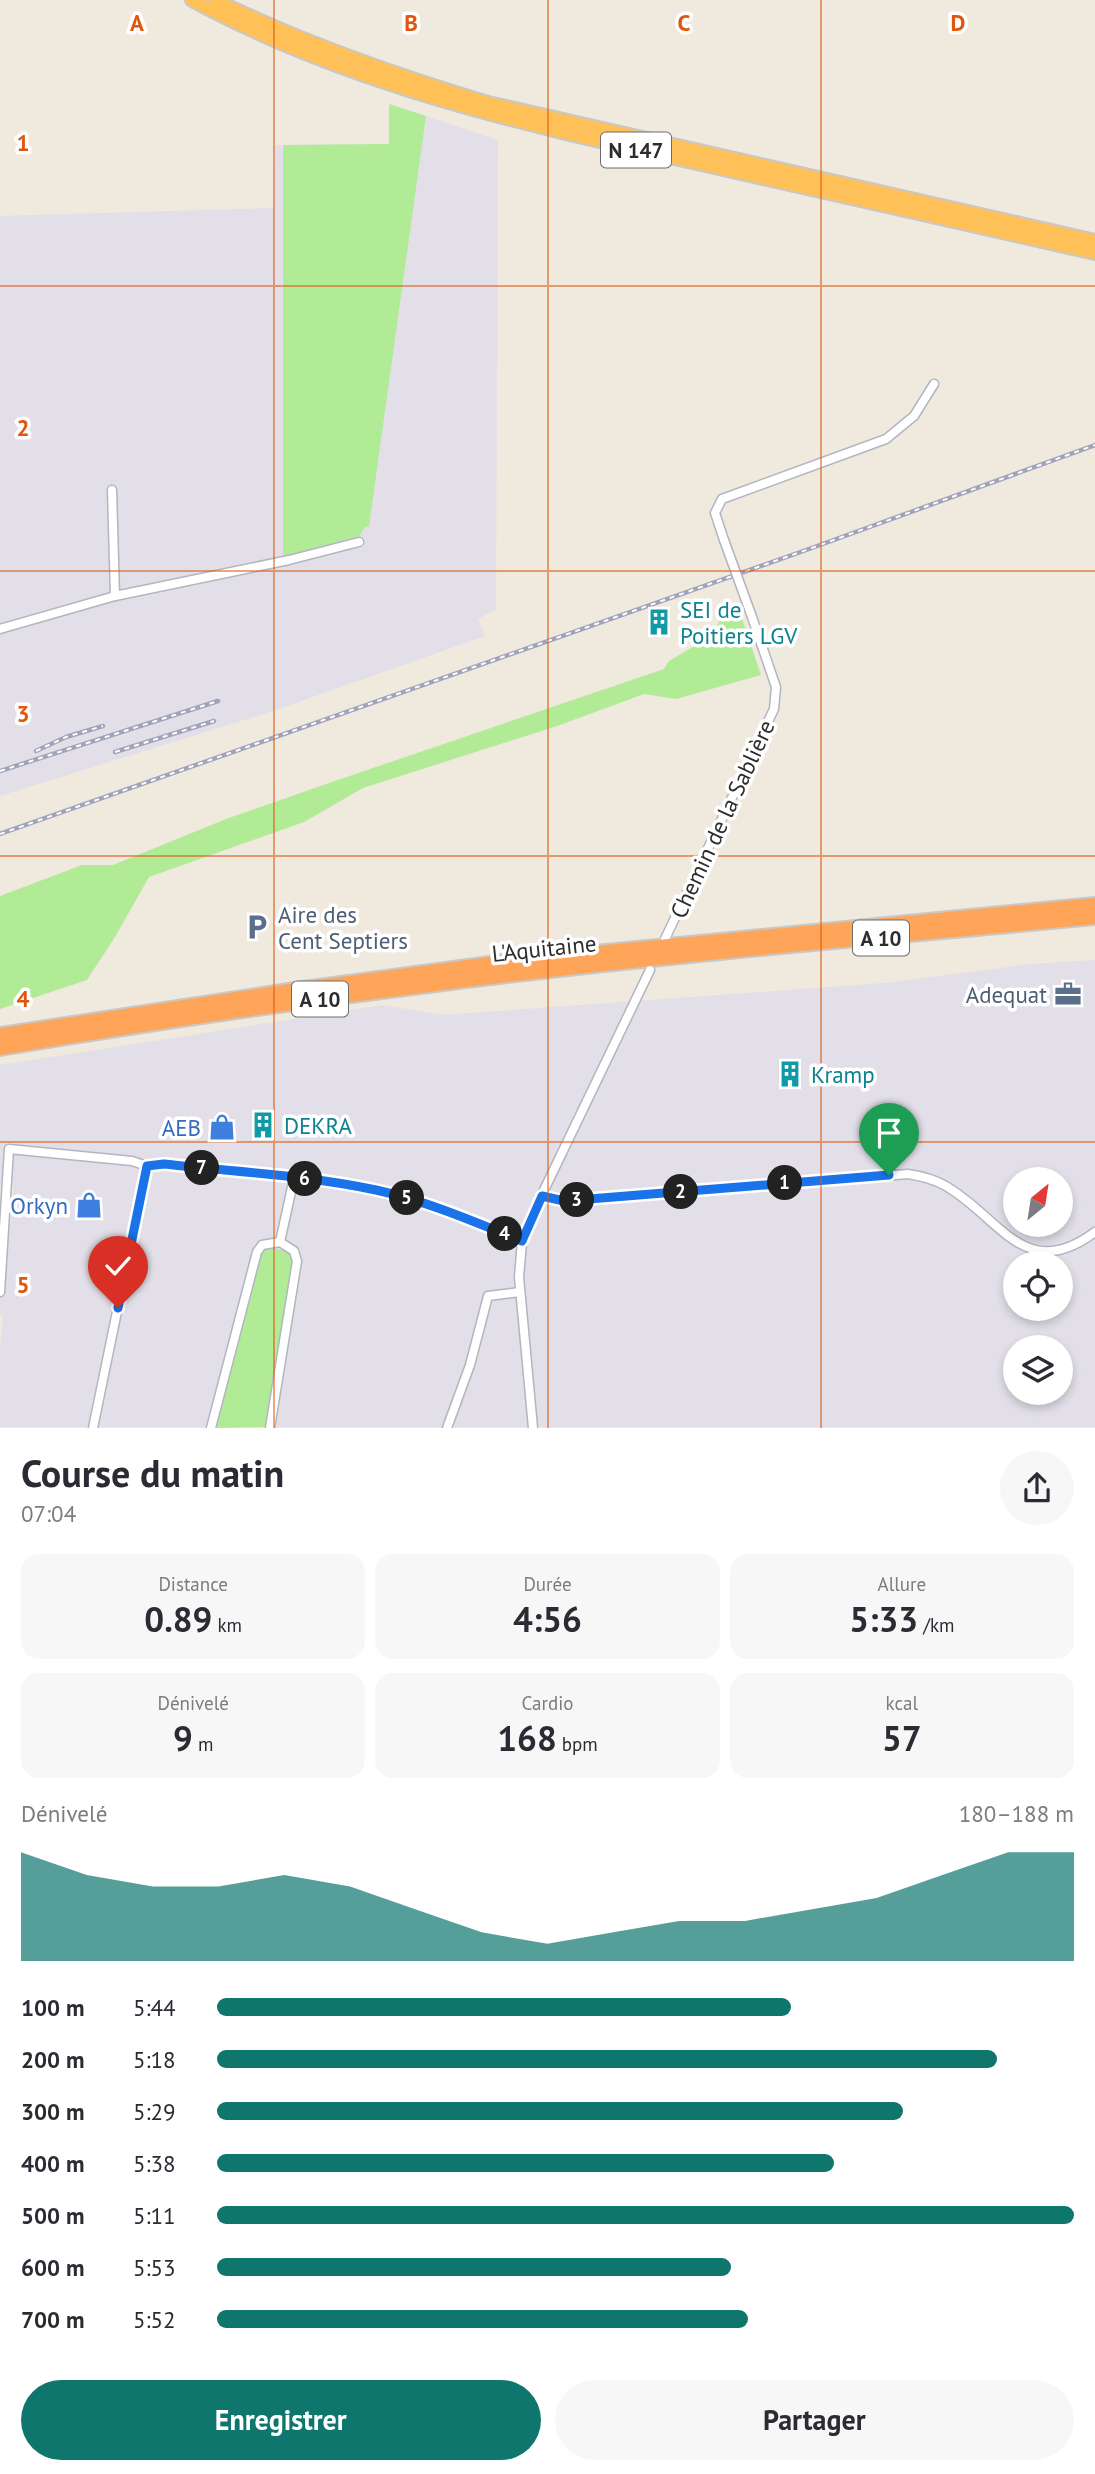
<!DOCTYPE html>
<html lang="fr">
<meta charset="utf-8">
<style>
:root{--surface:#fff;--page:#f7f7f7;--text:#2b2b33;--muted:#7c7c81;--accent:#0f766e}
body{margin:0;font-family:"PT Sans",sans-serif;background:var(--page);color:var(--text);height:100vh;display:flex;flex-direction:column;font-size:26px;white-space:nowrap}
*{box-sizing:border-box;margin:0}
p{font-size:23px;color:var(--muted)}
.icon{flex:none;width:38px;height:38px;fill:none;stroke:currentColor;stroke-width:2;stroke-linecap:round;stroke-linejoin:round}
.map{position:relative;height:1428px;overflow:hidden}
.side{display:flex;flex-direction:column;background:var(--surface);flex:1}
.side>*{flex:none}
.needle{width:46px;rotate:30deg}
.buttons{position:absolute;left:1003px;top:1167px;display:grid;gap:14px}
.buttons a{display:grid;place-items:center;width:70px;height:70px;border-radius:50%;background:var(--surface);box-shadow:0 4px 10px #0003;font-size:35px}
.pin{position:absolute;display:grid;place-items:center;width:60px;height:60px;color:#fff;margin:-72px -30px;border-radius:50% 50% 50% 0;rotate:-45deg;box-shadow:0 0 7px #0007}
.pin .icon{rotate:45deg}
.km{position:absolute;width:35px;height:35px;margin:-18px;border-radius:50%;background:#222;color:#fff;font-size:19px;line-height:35px;text-align:center}
.round{display:grid;place-items:center;flex:none;width:74px;height:74px;border-radius:37px;background:var(--page)}
.head{display:flex;align-items:center;justify-content:space-between;height:119px;padding:0 21px}
h1{font-size:38px;font-weight:600;line-height:52px}
.metrics{display:grid;grid-template-columns:repeat(3,1fr);gap:10px;height:119px;padding:7px 21px}
.metrics div{display:grid;align-content:center;border-radius:18px;background:var(--page);text-align:center}
.metrics b{font-size:35px;font-weight:600}
.metrics small{font-size:19px;font-weight:400}
.metrics p{font-size:19px}
.chart{height:196px;padding:14px 21px}
.chart p{display:flex;justify-content:space-between}
.chart svg{width:100%;height:126px;margin-top:7px;fill:var(--accent);opacity:.7}
.action{display:flex;gap:14px;margin-top:auto;padding:14px 21px}
.action a{flex:1;height:80px;border-radius:42px;background:var(--accent);color:#fff;font-size:28px;font-weight:600;line-height:80px;text-align:center}
.action a+a{background:var(--page);color:var(--text)}
ul{padding:0 21px;list-style:none;font-size:23px}
li{display:grid;grid-template-columns:112px 84px 1fr;align-items:center;height:52px}
li i{height:18px;border-radius:9px;background:var(--accent)}
.map>svg:first-child{display:block}
.industrial{fill:#e2dfe8;fill-rule:evenodd}
.green{fill:#b1eb96}
.lines{fill:none;stroke-linecap:round;stroke-linejoin:round}
.minor-casing{stroke:#b2b5c2;stroke-width:11}
.trunk-casing{stroke:#c8c8c8;stroke-width:16}
.motorway-casing{stroke:#c8c8c8;stroke-width:18}
.minor{stroke:#fff;stroke-width:8}
.trunk{stroke:#ffc057;stroke-width:12}
.motorway{stroke:#ffa55a;stroke-width:14}
.rail-casing{stroke:#a0a3b9;stroke-width:4.5}
.rail{stroke:#fff;stroke-width:2;stroke-dasharray:5;stroke-linecap:butt}
.minor-bridge-casing{stroke:#b2b5c2;stroke-width:11;stroke-linecap:butt}
.minor-bridge{stroke:#fff;stroke-width:8}
.route-casing{stroke:#fff;stroke-width:14}
.route{stroke:#1a73e8;stroke-width:9}
.grid{fill:none;stroke:#df570e;stroke-width:2;stroke-opacity:0.55}
.labels{text-anchor:middle;dominant-baseline:central;stroke-width:7;stroke-linejoin:round;paint-order:stroke}
.shield{fill:#fff;stroke:#6c6c6c;stroke-width:2}
.shield-label{font-size:21px;font-weight:bold;fill:#2d2d2d}
.culture-label{font-size:23px;fill:#0d838f;stroke:#fff;text-anchor:start}
.street-label{font-size:23px;fill:#2d2d2d;stroke:#fff}
.service-label{font-size:23px;fill:#4e5e75;stroke:#fff;text-anchor:start}
.shop-label{font-size:23px;fill:#366cbe;stroke:#fff;text-anchor:end}
.grid-label{font-size:23px;text-anchor:middle;font-weight:bold;fill:#df570e;stroke:#fff;stroke-width:7;stroke-linejoin:round;paint-order:stroke}
</style>
<div class="map">
<svg width="1095" height="1428" viewBox="0 0 1095 1428">
<rect width="100%" height="100%" fill="#f0e9de"/>
<g class="industrial">
<path d="M389,104l109,36 -2,469 -18,10 7,17 -212,75 -273,85v-580l274,-8 1,-63 114,-1z"/>
<path d="M1095,960v467h-1095v-79l3,-32h-3v-82l9,-1 5,-47h-14v-121l383,-60 60,10 441,-32 147,-19zM1015,1180h45v45h-45zM1015,1264h45v45h-45zM1015,1348h45v45h-45z"/>
</g>
<g class="green">
<path d="M389,104l37,12 -57,410 -4,1 -6,9 -76,21v-412l106,-1z"/>
<path d="M738,607l23,68 -85,24 -32,-5 -87,32 -194,62 -59,34 -155,55 -34,60 -28,43 -87,29v-113l82,-31h31l113,-46 100,-35 338,-115 5,-8 41,-24 11,-18 11,-4z"/>
<path d="M267,1247l19,4 7,5v5l-28,166 -51,1 45,-173 4,-7z"/>
</g>
<g class="lines">
<g class="minor-casing">
<g id="minor">
<path d="M112,490l3,106"/>
<path d="M724,540l-9,-27 7,-14 164,-60 28,-23 20,-32"/>
<path d="M0,629l115,-33 174,-36 70,-18"/>
<path d="M665,939l109,-230 2,-22 -24,-70"/>
<path d="M542,1196l22,5 344,-27c13,2 25,5 36,11 56,31 80,100 151,47"/>
<path d="M0,1292l9,-143 123,12 15,5 17,-2c70,8 143,11 212,26 51,11 99,32 146,52"/>
<path d="M93,1428l54,-262"/>
<path d="M211,1428l46,-176 5,-7 18,-3"/>
<path d="M270,1428l27,-167 -3,-10 -14,-9 14,-64"/>
<path d="M447,1428l23,-63 18,-69 32,-4"/>
<path d="M533,1428l-14,-151 3,-35 12,-31 116,-241"/>
</g>
</g>
<g class="trunk-casing">
<g id="trunk">
<path d="M192,0c155,84 326,123 496,161 136,31 271,61 407,92"/>
<path d="M215,0c88,43 180,75 273,103l607,138"/>
</g>
</g>
<g class="motorway-casing">
<g id="motorway">
<path d="M0,1035l289,-44 223,-30 583,-56"/>
<path d="M0,1048c142,-24 285,-45 428,-63 221,-29 445,-47 667,-68"/>
</g>
</g>
<use href="#minor" class="minor"/>
<use href="#trunk" class="trunk"/>
<use href="#motorway" class="motorway"/>
<g class="rail-casing">
<g id="rail">
<path d="M36,751l30,-14 37,-11"/>
<path d="M115,752l99,-31"/>
<path d="M0,771l218,-70"/>
<path d="M0,834l809,-285 286,-104"/>
</g>
</g>
<use href="#rail" class="rail"/>
<g class="minor-bridge-casing">
<path id="minor-bridge" d="M724,540l28,77"/>
</g>
<use href="#minor-bridge" class="minor-bridge"/>
</g>
<g class="lines">
<g class="route-casing">
<path id="route" d="M118,1308l29,-142 17,-2c70,8 143,11 212,26 51,11 99,32 146,51l20,-45 22,5 325,-26"/>
</g>
<use href="#route" class="route"/>
</g>
<path class="grid" d="M274,0v1428M548,0v1428M821,0v1428M0,286h1095M0,571h1095M0,856h1095M0,1142h1095"/>
<defs>
<g id="building-bare" transform="scale(2.1)"><path d="M-4-6H4V6H1V3H-1V6H-4ZM-2.5-4.3h1.7v1.8h-1.7ZM.8-4.3h1.7v1.8H.8ZM-2.5-1h1.7V.8h-1.7ZM.8-1h1.7V.8H.8Z" fill="#0f9aa8" stroke="#fff" stroke-width="2.5" paint-order="stroke"/></g>
<g id="parking-bare" transform="scale(2.1)"><path d="M-3.5-5.5H1a3.5 3.5 0 0 1 0 7H-1V5.5H-3.5ZM-1-3.4V-.6H.8a1.4 1.4 0 0 0 0-2.8Z" fill="#5c6f8a" stroke="#fff" stroke-width="2.5" paint-order="stroke"/></g>
<g id="office-bare" transform="scale(2.1)"><path d="M-6-3h4V-5.5h4V-3h4V5H-6ZM-1-4.5V-3h2v-1.5ZM-6 0V1H6V0Z" fill="#5c6f8a" stroke="#fff" stroke-width="2.5" paint-order="stroke"/></g>
<g id="shop-bare" transform="scale(2.1)"><path d="M-5-2.5h2.3a2.7 3.5 0 0 1 5.4 0H5L5.5 6h-11ZM-1.5-2.5h3a1.5 2.3 0 0 0-3 0Z" fill="#3f7fe0" stroke="#fff" stroke-width="2.5" paint-order="stroke"/></g>
</defs>
<g fill-rule="evenodd">
<use href="#building-bare" x="659" y="622"/>
<use href="#parking-bare" x="257" y="927"/>
<use href="#office-bare" x="1068" y="994"/>
<use href="#building-bare" x="790" y="1074"/>
<use href="#building-bare" x="263" y="1125"/>
<use href="#shop-bare" x="222" y="1127"/>
<use href="#shop-bare" x="89" y="1205"/>
</g>
<g class="labels">
<g class="shield">
<rect x="601" y="132.5" width="70" height="35" rx="5"/>
<rect x="853" y="920.5" width="56" height="35" rx="5"/>
<rect x="292" y="981.5" width="56" height="35" rx="5"/>
</g>
<g class="shield-label">
<text x="636" y="150">N 147</text>
<text x="881" y="938">A 10</text>
<text x="320" y="999">A 10</text>
</g>
<g class="culture-label">
<text x="680" y="609">SEI de<tspan x="680" dy="26">Poitiers LGV</tspan></text>
<text x="811" y="1074">Kramp</text>
<text x="284" y="1125">DEKRA</text>
</g>
<g class="street-label">
<text transform="translate(722 819) rotate(-65)">Chemin de la Sablière</text>
<text transform="translate(544 948) rotate(-6)">L'Aquitaine</text>
</g>
<g class="service-label">
<text x="278" y="914">Aire des<tspan x="278" dy="26">Cent Septiers</tspan></text>
<text x="1047" y="994" text-anchor="end">Adequat</text>
</g>
<g class="shop-label">
<text x="201" y="1127">AEB</text>
<text x="68" y="1205">Orkyn</text>
</g>
</g>
<g class="grid-label">
<text x="137" y="31">A</text>
<text x="411" y="31">B</text>
<text x="684" y="31">C</text>
<text x="958" y="31">D</text>
<text x="23" y="151">1</text>
<text x="23" y="436">2</text>
<text x="23" y="722">3</text>
<text x="23" y="1007">4</text>
<text x="23" y="1293">5</text>
</g>
</svg>
<div class="buttons">
<a><svg class="needle" viewBox="-14 -14 28 28"><path d="M0-13l5 13h-10z" fill="#e53935"/><path d="M0 13l5-13h-10z" fill="#7c7c81"/></svg></a>
<a><svg class="icon" aria-label="locate" viewBox="0 0 24 24"><circle cx="12" cy="12" r="6"/><path d="M12 2v4M12 18v4M2 12h4M18 12h4"/></svg></a>
<a><svg class="icon" aria-label="layers" viewBox="0 0 24 24"><path d="M12 4l9 5-9 5-9-5zM3 14l9 5 9-5"/></svg></a>
</div>
<div class="pin" style="left:889px;top:1175px;background:#1e9e55"><svg class="icon" aria-label="arrive" viewBox="0 0 24 24"><path d="M6 21V4h12l-3 4 3 4H6"/></svg></div>
<div class="pin" style="left:118px;top:1308px;background:#d93025"><svg class="icon" aria-label="check" viewBox="0 0 24 24"><path d="M5 12l5 5 9-10"/></svg></div>
<b class="km" style="left:785px;top:1183px">1</b>
<b class="km" style="left:681px;top:1192px">2</b>
<b class="km" style="left:577px;top:1200px">3</b>
<b class="km" style="left:505px;top:1234px">4</b>
<b class="km" style="left:407px;top:1198px">5</b>
<b class="km" style="left:305px;top:1179px">6</b>
<b class="km" style="left:202px;top:1168px">7</b>
</div>
<section class="side">
<div class="head"><div><h1>Course du matin</h1><p>07:04</p></div><a class="round"><svg class="icon" aria-label="share" viewBox="0 0 24 24"><path d="M12 15V3M7 8l5-5 5 5M5 13v7h14v-7"/></svg></a></div>
<div class="metrics">
<div><p>Distance</p><b>0.89<small> km</small></b></div>
<div><p>Durée</p><b>4:56</b></div>
<div><p>Allure</p><b>5:33<small> /km</small></b></div>
</div>
<div class="metrics">
<div><p>Dénivelé</p><b>9<small> m</small></b></div>
<div><p>Cardio</p><b>168<small> bpm</small></b></div>
<div><p>kcal</p><b>57</b></div>
</div>
<div class="chart"><p><span>Dénivelé</span>180–188 m</p>
<svg viewBox="0 0 160 44" preserveAspectRatio="none"><path d="M0 44V6L10 14L20 18L30 18L40 14L50 18L60 26L70 34L80 38L90 34L100 30L110 30L120 26L130 22L140 14L150 6L160 6V44z"/></svg>
</div>
<ul>
<li><b>100 m</b>5:44<i style="width:67%"></i></li>
<li><b>200 m</b>5:18<i style="width:91%"></i></li>
<li><b>300 m</b>5:29<i style="width:80%"></i></li>
<li><b>400 m</b>5:38<i style="width:72%"></i></li>
<li><b>500 m</b>5:11<i style="width:100%"></i></li>
<li><b>600 m</b>5:53<i style="width:60%"></i></li>
<li><b>700 m</b>5:52<i style="width:62%"></i></li>
</ul>
<div class="action"><a>Enregistrer</a><a>Partager</a></div>
</section>
